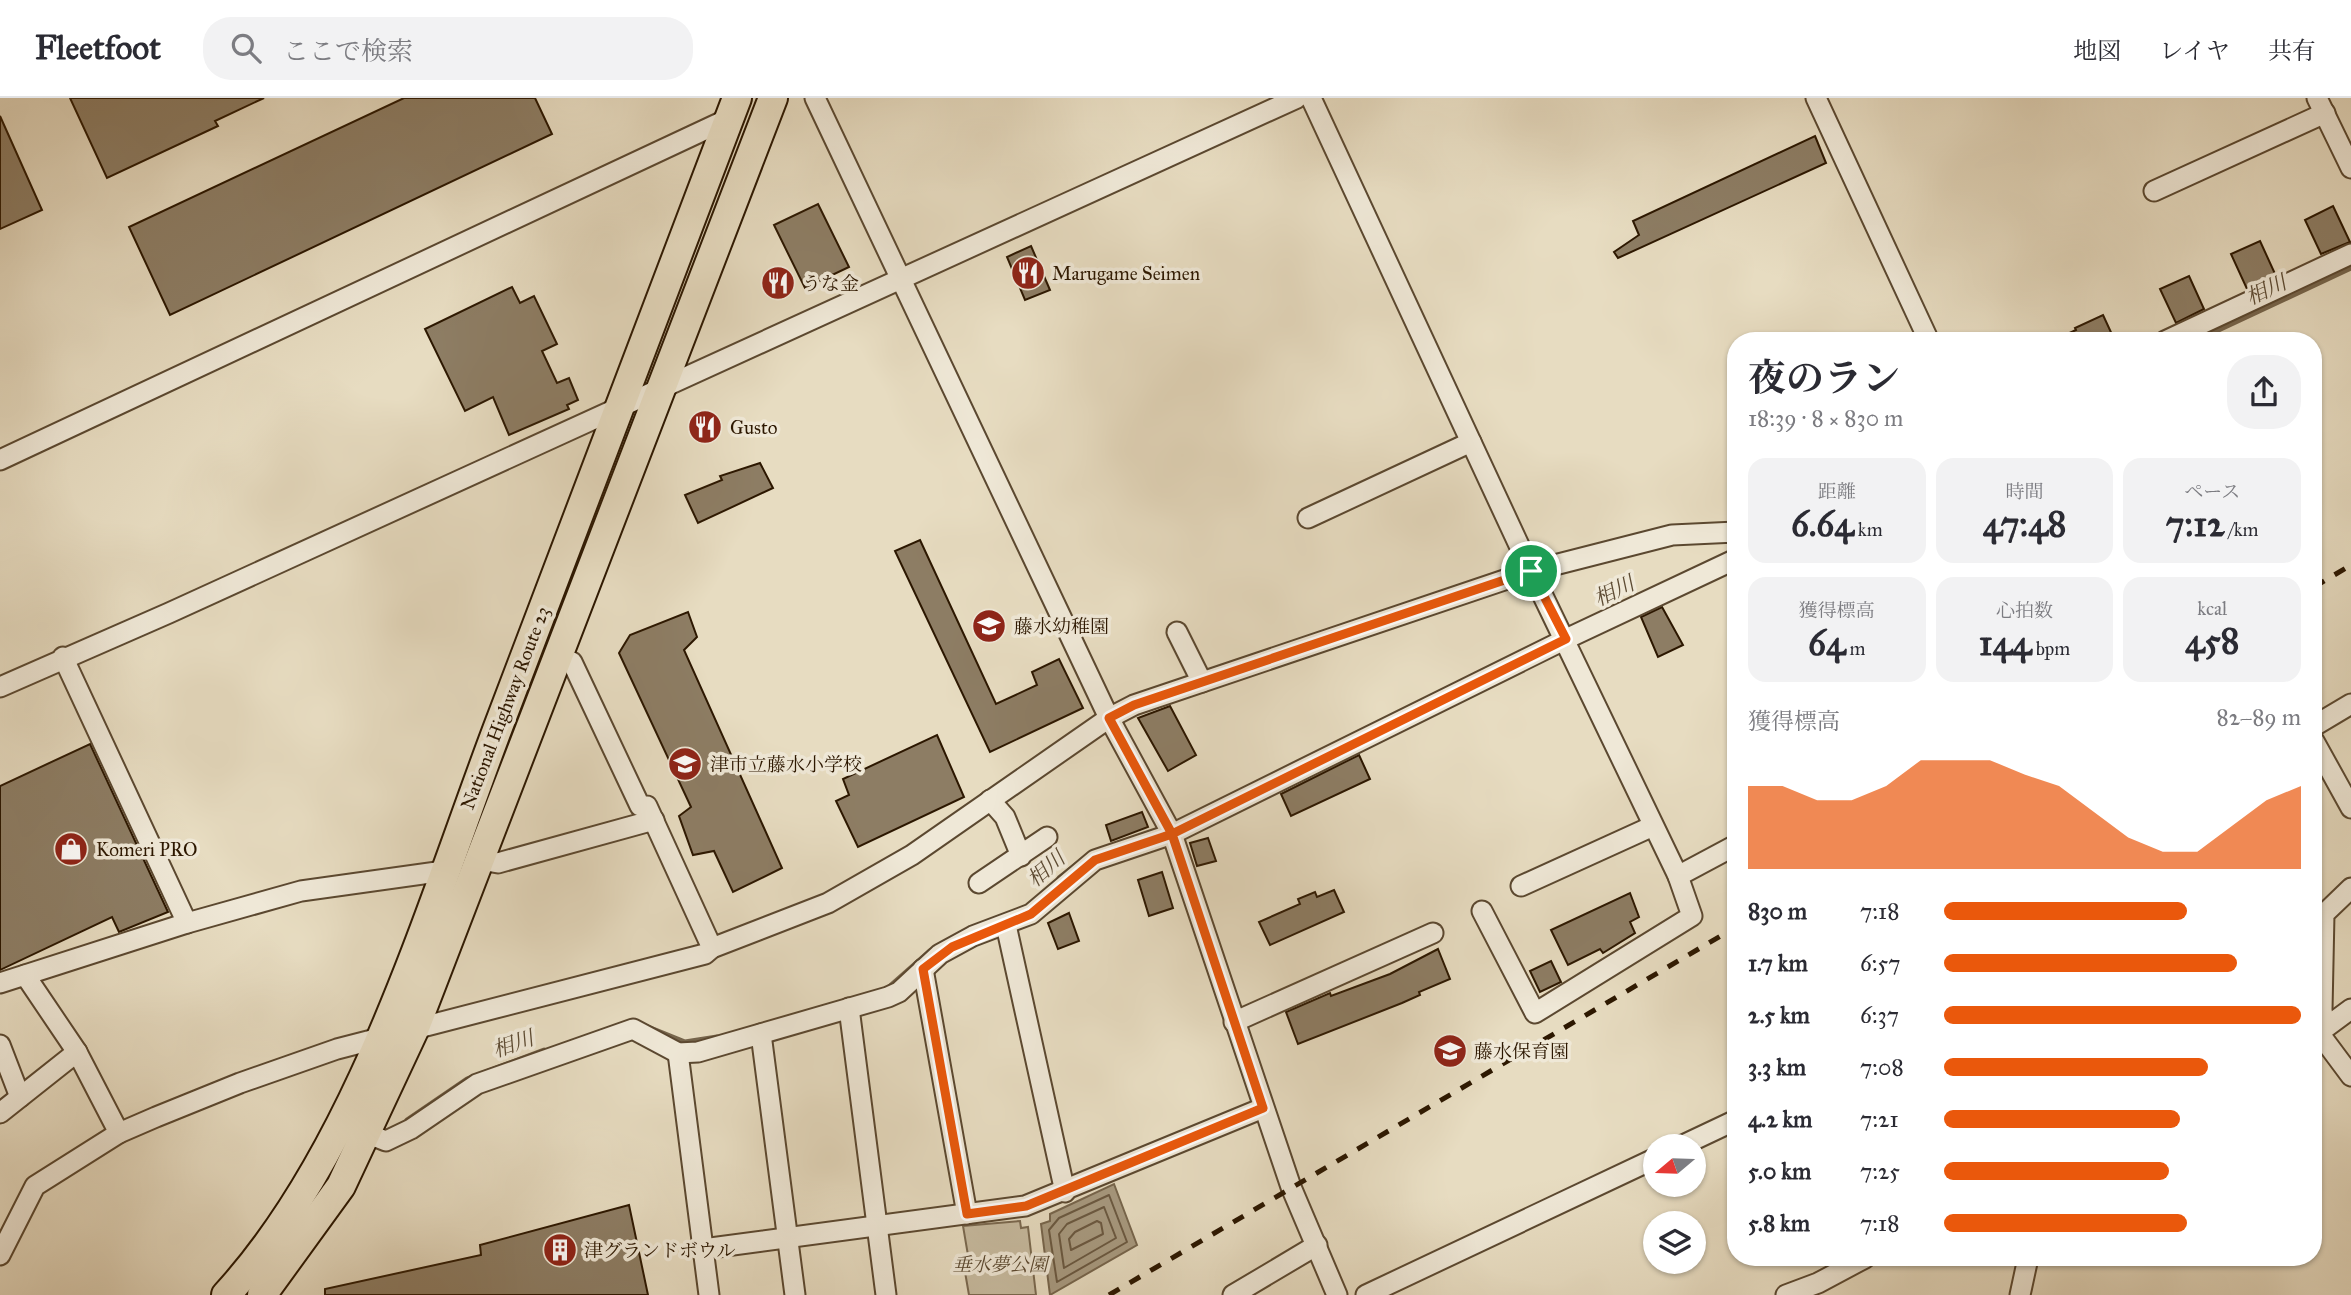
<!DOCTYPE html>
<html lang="ja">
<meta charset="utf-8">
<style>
:root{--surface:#fff;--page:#f2f2f3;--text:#2b2b33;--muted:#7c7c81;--line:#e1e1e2;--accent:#ea580c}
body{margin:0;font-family:"IM FELL Great Primer","Noto Serif JP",serif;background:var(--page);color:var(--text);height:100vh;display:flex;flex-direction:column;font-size:26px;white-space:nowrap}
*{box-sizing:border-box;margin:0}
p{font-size:23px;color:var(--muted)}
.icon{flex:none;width:38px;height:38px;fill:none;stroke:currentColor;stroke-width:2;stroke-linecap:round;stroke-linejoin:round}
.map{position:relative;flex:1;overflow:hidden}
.panel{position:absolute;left:1727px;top:234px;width:595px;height:934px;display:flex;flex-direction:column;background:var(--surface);border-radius:28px;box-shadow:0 2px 5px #0004}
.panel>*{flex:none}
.needle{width:46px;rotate:251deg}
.buttons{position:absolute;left:1643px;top:1036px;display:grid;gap:14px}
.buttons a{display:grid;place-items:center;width:63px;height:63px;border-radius:50%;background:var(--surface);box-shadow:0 2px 5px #0004;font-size:35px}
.pin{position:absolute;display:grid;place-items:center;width:60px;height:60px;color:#fff;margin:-30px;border:4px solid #fff;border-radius:50%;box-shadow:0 2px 7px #0007}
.round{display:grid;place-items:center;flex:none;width:74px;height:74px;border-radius:28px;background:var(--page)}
.summary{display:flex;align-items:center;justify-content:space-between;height:119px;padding:0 21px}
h1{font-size:38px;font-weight:700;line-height:52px}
.metrics{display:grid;grid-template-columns:repeat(3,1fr);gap:10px;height:119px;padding:7px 21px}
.metrics div{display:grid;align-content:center;border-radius:18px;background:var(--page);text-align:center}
.metrics b{font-size:35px;font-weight:700}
.metrics small{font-size:19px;font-weight:400}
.metrics p{font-size:19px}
.chart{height:196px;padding:14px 21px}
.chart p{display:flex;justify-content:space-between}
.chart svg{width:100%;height:126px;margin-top:7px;fill:var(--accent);opacity:.7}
ul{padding:0 21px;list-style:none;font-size:23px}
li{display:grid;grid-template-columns:112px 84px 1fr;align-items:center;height:52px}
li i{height:18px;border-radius:9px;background:var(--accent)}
header{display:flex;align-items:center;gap:42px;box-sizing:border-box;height:98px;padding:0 35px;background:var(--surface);border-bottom:2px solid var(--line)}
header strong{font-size:33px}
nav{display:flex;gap:38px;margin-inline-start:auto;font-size:24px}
.search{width:490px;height:63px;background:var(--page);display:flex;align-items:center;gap:18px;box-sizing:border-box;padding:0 24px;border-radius:28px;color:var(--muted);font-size:26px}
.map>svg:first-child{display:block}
.green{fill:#c7bba0;stroke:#7a6950;stroke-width:2}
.water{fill:#a7997f;stroke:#76654c;stroke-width:2}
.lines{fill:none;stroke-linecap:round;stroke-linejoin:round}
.shore{stroke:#6a5840;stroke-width:2}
.stream{stroke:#76654c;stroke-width:5}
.building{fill:#8d7d64;stroke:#2c1700;stroke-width:2}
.minor-casing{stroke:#5b4830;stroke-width:23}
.highway-casing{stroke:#2c1700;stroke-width:32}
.minor{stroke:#efe8d7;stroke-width:19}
.highway{stroke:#e7dcc1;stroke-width:28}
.rail{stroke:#2c1700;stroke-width:5;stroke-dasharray:12 12;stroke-linecap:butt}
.route-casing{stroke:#fff;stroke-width:14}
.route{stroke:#ea580c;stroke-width:9}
.labels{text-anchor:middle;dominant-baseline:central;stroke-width:7;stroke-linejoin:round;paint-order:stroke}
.poi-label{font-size:19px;fill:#2c1700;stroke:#efe8d7;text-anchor:start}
.street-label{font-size:19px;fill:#2c1700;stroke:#efe8d7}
.park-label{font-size:19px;font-style:italic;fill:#5a4830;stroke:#efe8d7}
.water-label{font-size:21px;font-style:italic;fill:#5d4b33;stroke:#efe8d7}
</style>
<header>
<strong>Fleetfoot</strong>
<div class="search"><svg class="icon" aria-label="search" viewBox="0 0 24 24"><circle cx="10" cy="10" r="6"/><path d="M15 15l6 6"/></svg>ここで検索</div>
<nav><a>地図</a><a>レイヤ</a><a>共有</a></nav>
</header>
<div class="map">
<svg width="2351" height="1197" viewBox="0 0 2351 1197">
<rect width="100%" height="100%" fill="#e7dcc1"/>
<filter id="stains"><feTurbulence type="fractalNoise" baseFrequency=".00286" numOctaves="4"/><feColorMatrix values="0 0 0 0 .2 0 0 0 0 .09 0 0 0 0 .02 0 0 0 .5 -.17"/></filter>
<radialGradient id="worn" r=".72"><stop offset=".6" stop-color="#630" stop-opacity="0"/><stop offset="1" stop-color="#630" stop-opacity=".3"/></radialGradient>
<path class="green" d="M1020,1123l1,7 7,-1 8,68h-67l-4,-23 5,-5 -7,-41z"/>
<path class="water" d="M1114,1086l23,61 -87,50 -9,-71 9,-3v-7z"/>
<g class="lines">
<g class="shore">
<path d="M1109,1097l18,47 -70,40 -8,-52 10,-12z"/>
<path d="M1104,1109l12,31 -52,30 -5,-34 8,-10z"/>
<path d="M1097,1123l4,2 2,11 -32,16 -2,-11 6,-7z"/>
</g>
<g class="stream">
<path d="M2195,243l156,-73"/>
<path d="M1059,780l28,-22"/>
<path d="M888,890l42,-37"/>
<path d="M643,927l42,17 32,-5"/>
<path d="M407,1022l60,-41 77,-29"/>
</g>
</g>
<g class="building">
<path d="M70,0h194l-49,23 3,5 -111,52z"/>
<path d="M404,0h131l17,36 -382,181 -41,-88z"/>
<path d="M0,18l42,94 -42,19z"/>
<path d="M1815,38l11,27 -208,95 -4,-6 25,-17 -6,-14z"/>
<path d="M818,106l31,63 -44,21 -31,-63z"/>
<path d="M2333,108l17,36 -29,12 -16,-34z"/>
<path d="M2260,143l16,35 -29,13 -16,-35z"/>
<path d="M1031,148l19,44 -25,10 -18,-43z"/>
<path d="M2189,178l15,33 -28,14 -16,-34z"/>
<path d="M512,189l8,16 14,-7 23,48 -15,7 15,32 12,-5 9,22 -11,5 2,4 -60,26 -16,-38 -28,14 -40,-82z"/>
<path d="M2103,217l12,26h-63l24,-11 -1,-2z"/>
<path d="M760,365l13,25 -75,35 -13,-28 37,-15 -2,-4z"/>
<path d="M920,442l76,164 41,-19 -5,-13 27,-13 24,49 -93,44 -95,-201z"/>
<path d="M1662,509l21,38 -25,12 -17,-40z"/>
<path d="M688,514l9,25 -13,13 98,218 -49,24 -19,-41 -21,4 -14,-39 12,-9 -72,-154 11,-18z"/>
<path d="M1170,608l26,49 -28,16 -30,-53z"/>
<path d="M937,637l27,62 -106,50 -22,-46 13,-6 -6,-16z"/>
<path d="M90,646l78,168 -49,20 -7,-15 -112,53v-184z"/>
<path d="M1359,657l11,24 -79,37 -10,-22z"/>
<path d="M1142,714l6,15 -37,14 -5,-16z"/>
<path d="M1208,740l8,23 -19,5 -7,-23z"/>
<path d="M1162,774l11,36 -24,8 -11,-36z"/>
<path d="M1334,792l10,22 -74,33 -11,-23 41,-18 -2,-5 17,-7 2,5z"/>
<path d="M1630,795l9,24 -9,5 5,11 -32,20 -3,-4 -32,16 -17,-35z"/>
<path d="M1069,815l10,28 -21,8 -10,-26z"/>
<path d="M1438,851l12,30 -31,13 1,3 -18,8 -104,41 -12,-32 44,-19 1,3 59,-22z"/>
<path d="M1551,863l10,21 -21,10 -10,-21z"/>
<path d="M629,1107l19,90h-323v-6l156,-34 -1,-10z"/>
</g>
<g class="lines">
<g class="minor-casing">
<g id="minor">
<path d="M815,0l294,620 63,116 119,353 46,108"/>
<path d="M1311,0l220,473 147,305 14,40 -157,97 -53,-102"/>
<path d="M1816,0l113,243"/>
<path d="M2317,0l34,70"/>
<path d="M2154,93l171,-78"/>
<path d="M2165,243l186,-87"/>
<path d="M0,362l730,-342"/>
<path d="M1308,420l163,-76"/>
<path d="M1177,534l25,50"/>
<path d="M63,559l124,266"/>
<path d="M572,564l68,144h7l65,142"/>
<path d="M0,589l169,-74 1128,-515"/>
<path d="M2314,628l37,-22"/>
<path d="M2314,643l37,67"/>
<path d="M990,702l15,17 16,39"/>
<path d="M480,762l18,3 156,-43"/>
<path d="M1678,778l58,-31"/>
<path d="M979,785l68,-46"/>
<path d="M1521,788l132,-60"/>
<path d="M1006,827l59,267"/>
<path d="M923,871l44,245"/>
<path d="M25,877l52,77 42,81"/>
<path d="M0,885l187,-60 114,-32 143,-20"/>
<path d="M849,910l37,287"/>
<path d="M1234,924l199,-89"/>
<path d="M2325,930l-3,-18 2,-96 27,-26"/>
<path d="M2319,935l32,43"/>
<path d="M761,936l34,261"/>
<path d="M2317,936l34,-25"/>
<path d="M0,947l20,52"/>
<path d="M678,955l31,242"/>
<path d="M0,1015l77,-61"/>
<path d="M368,1036l18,7 25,-12 66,-45 156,-55 45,24 20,-1 190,-55 11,-5 41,-38 33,-18 58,-22 64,-54 77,-26 394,-195 170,-80"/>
<path d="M1681,1048l55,-26"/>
<path d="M703,1151l322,-43 238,-98"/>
<path d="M0,1157l35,-69 84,-53 37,-16 84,-34 97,-34 368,-95 7,-6 116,-45 84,-48 197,-137 25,-13 397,-134 141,-36 64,-3"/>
<path d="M1233,1197l84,-50"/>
<path d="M1366,1197l290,-137"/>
<path d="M1786,1197l32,-12 47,-25"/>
<path d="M2020,1197l8,-37"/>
</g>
</g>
<g class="highway-casing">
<g id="highway">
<path d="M226,1197c134,-146 202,-382 271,-565 79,-211 161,-421 240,-632"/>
<path d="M262,1197l79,-109 73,-156 359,-932"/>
</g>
</g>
<use href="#minor" class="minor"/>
<use href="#highway" class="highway"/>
<g class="rail">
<path d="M2314,489l37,-22"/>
<path d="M1109,1197l627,-368"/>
</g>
</g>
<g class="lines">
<g class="route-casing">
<path id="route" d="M1531,473l-397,134 -25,13 63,116 -77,26 -64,54 -79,33 -29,22 44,245 59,-8 237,-98 -91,-274 394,-195 -35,-68"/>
</g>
<use href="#route" class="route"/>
</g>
<defs>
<g id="restaurant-disc" transform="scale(1.75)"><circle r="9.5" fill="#8f2418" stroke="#efe8d7"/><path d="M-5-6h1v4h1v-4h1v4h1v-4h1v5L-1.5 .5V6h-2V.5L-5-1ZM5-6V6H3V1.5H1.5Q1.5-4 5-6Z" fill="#fff"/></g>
<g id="school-disc" transform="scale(1.75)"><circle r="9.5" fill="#8f2418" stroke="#efe8d7"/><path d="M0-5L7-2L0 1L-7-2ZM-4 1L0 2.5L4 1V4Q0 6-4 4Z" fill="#fff"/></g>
<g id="shop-disc" transform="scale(1.75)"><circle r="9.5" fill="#8f2418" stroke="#efe8d7"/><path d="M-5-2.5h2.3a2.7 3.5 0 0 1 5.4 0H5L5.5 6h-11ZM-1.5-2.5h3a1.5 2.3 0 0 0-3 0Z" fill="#fff"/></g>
<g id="building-disc" transform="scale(1.75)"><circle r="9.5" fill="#8f2418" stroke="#efe8d7"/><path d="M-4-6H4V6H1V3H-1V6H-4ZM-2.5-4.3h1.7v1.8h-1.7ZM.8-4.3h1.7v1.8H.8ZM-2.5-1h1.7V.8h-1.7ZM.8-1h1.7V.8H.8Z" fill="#fff"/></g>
</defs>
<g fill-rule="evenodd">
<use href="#restaurant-disc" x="1028" y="175"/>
<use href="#restaurant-disc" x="778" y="185"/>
<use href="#restaurant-disc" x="705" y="329"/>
<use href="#school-disc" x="989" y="528"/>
<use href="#school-disc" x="685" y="666"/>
<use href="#shop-disc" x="71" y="751"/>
<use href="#school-disc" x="1450" y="953"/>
<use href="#building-disc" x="560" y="1152"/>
</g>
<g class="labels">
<g class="poi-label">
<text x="1052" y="175">Marugame Seimen</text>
<text x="802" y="185">うな金</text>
<text x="730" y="329">Gusto</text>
<text x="1014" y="528">藤水幼稚園</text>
<text x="710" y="666">津市立藤水小学校</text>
<text x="96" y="751">Komeri PRO</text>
<text x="1474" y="953">藤水保育園</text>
<text x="584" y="1152">津グランドボウル</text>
</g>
<g class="street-label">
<text transform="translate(505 610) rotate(-69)">National Highway Route 23</text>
</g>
<g class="park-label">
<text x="1000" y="1166">垂水夢公園</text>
</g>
<g class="water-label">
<text transform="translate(2266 192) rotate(-25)">相川</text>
<text transform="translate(1614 493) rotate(-26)">相川</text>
<text transform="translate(1046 771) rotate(-41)">相川</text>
<text transform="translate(513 946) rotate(-19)">相川</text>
</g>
</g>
<rect width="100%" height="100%" filter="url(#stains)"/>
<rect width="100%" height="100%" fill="url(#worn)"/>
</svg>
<div class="buttons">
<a><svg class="needle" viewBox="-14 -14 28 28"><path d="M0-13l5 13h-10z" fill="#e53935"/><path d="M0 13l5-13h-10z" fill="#7c7c81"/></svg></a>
<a><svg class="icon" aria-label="layers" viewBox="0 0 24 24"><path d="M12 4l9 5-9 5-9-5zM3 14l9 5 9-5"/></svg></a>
</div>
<div class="pin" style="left:1531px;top:473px;background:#1e9e55"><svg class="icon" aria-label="arrive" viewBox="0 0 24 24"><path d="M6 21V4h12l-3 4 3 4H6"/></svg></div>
<section class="panel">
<div class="summary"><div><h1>夜のラン</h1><p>18:39 · 8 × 830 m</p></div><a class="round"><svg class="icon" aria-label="share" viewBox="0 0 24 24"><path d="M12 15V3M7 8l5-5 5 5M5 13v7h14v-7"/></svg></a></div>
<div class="metrics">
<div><p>距離</p><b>6.64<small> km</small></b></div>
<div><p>時間</p><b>47:48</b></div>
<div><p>ペース</p><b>7:12<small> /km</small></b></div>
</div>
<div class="metrics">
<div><p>獲得標高</p><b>64<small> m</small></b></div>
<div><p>心拍数</p><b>144<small> bpm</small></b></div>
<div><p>kcal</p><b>458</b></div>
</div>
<div class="chart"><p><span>獲得標高</span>82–89 m</p>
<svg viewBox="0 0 160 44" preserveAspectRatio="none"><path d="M0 44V15L10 15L20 20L30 20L40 15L50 6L60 6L70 6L80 11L90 15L100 24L110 33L120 38L130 38L140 29L150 20L160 15V44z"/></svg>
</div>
<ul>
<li><b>830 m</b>7:18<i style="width:68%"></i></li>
<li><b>1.7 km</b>6:57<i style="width:82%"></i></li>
<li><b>2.5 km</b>6:37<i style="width:100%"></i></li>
<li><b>3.3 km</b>7:08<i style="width:74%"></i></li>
<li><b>4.2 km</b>7:21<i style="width:66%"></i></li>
<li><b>5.0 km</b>7:25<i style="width:63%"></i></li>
<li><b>5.8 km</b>7:18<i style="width:68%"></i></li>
</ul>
</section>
</div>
